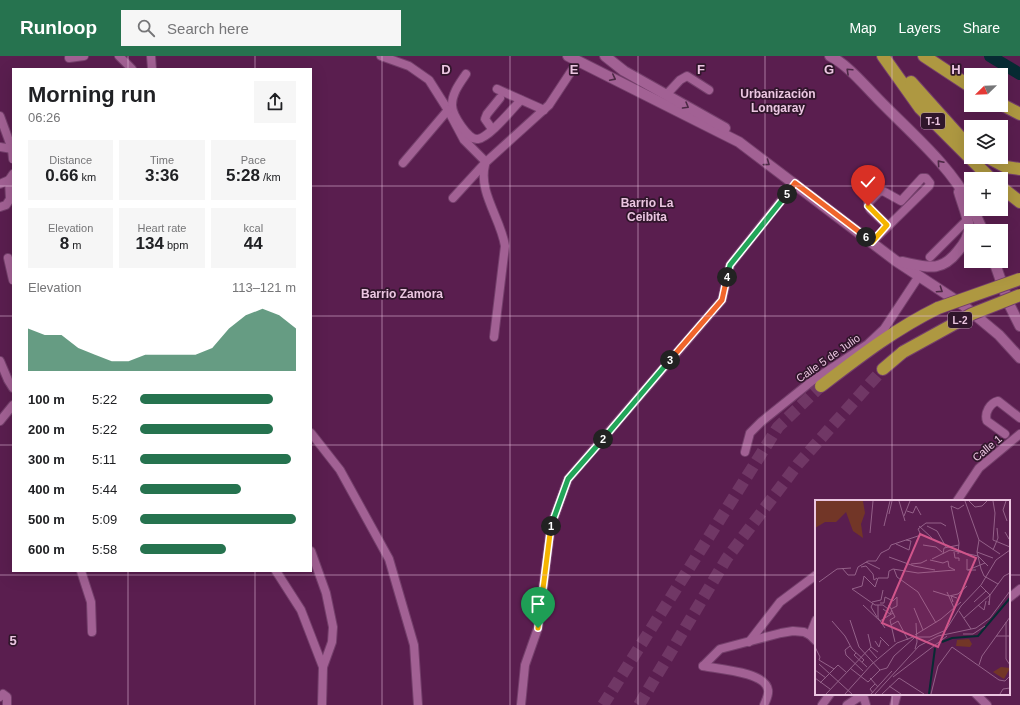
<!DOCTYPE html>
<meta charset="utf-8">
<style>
:root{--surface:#fff;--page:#f6f6f6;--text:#202124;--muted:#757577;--accent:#26734f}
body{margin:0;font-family:Arial,sans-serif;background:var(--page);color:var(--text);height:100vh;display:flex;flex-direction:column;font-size:15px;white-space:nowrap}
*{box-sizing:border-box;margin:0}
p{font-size:13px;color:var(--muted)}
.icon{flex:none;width:22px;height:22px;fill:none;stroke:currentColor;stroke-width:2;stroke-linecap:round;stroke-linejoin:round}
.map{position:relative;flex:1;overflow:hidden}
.drawer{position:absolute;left:12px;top:12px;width:300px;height:504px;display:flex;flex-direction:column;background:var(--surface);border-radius:0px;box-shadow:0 4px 16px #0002}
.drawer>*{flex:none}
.needle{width:26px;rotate:247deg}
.fabs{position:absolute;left:964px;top:12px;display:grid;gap:8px}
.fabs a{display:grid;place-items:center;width:44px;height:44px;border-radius:0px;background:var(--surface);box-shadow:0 4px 16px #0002;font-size:20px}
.pin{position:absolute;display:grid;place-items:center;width:34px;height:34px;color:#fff;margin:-41px -17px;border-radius:50% 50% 50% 0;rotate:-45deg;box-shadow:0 0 4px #0007}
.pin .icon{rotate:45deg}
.km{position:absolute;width:20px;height:20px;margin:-10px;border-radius:50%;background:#222;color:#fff;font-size:11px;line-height:20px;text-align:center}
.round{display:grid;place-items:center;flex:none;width:42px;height:42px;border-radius:0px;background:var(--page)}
.head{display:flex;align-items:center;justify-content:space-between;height:68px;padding:0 16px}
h1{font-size:22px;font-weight:700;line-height:30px}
.figures{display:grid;grid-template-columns:repeat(3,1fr);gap:6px;height:68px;padding:4px 16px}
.figures div{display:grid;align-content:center;border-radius:0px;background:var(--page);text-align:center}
.figures b{font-size:17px;font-weight:700}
.figures small{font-size:11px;font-weight:400}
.figures p{font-size:11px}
.chart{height:112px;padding:8px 16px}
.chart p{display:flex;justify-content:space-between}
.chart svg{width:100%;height:72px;margin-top:4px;fill:var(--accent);opacity:.7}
ul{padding:0 16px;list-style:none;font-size:13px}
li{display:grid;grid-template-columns:64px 48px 1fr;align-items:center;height:30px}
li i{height:10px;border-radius:5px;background:var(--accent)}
header{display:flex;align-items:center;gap:24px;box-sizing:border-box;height:56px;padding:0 20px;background:var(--accent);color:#fff}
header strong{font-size:19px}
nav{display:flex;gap:22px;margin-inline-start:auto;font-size:14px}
.search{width:280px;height:36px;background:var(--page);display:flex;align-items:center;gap:10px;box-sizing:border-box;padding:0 14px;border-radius:0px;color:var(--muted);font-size:15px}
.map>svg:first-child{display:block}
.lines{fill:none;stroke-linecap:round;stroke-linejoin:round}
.river{stroke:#072b33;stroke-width:12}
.highway-tunnel{stroke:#703765;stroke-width:12;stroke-dasharray:12 6;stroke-linecap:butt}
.street-casing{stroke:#743f6b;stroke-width:10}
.secondary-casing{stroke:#743f6b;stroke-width:12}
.highway-casing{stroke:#743f6b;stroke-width:14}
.street{stroke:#a26194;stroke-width:8}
.secondary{stroke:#a26194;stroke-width:10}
.highway{stroke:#ae9841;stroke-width:12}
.highway-bridge-casing{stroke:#743f6b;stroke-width:14;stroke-linecap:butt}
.highway-bridge{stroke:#ae9841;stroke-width:12}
.oneway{stroke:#4c2945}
.split-1-casing{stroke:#fff;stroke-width:8}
.split-2-casing{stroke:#fff;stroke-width:8}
.split-3-casing{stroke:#fff;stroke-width:8}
.split-4-casing{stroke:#fff;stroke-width:8}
.split-5-casing{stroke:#fff;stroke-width:8}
.split-6-casing{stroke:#fff;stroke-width:8}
.split-7-casing{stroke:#fff;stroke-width:8}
.split-1{stroke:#f5b400;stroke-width:5}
.split-2{stroke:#22a559;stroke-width:5}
.split-3{stroke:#22a559;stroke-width:5}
.split-4{stroke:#f0652b;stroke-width:5}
.split-5{stroke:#22a559;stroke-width:5}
.split-6{stroke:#f0652b;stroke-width:5}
.split-7{stroke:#f5b400;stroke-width:5}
.grid{fill:none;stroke:#ebc6e1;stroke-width:1;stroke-opacity:0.55}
.labels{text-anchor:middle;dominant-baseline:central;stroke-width:3.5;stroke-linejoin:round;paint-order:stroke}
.shield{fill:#30162b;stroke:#b391aa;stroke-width:1}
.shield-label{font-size:10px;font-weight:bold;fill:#ebc6e1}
.street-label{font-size:11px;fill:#ebc6e1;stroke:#30162b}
.neighbourhood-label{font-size:12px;font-weight:bold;fill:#ebc6e1;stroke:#30162b}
.inset-river{fill:none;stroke:#072b33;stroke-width:2}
.inset-road{fill:none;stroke:#946189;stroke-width:1}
.view{fill:#d0558a;fill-opacity:0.15;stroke:#d0558a;stroke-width:2}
.inset-edge{fill:none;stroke:#ebc6e1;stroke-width:2}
.grid-label{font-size:13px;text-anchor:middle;font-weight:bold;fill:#ebc6e1;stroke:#30162b;stroke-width:3.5;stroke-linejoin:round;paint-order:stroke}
</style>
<header>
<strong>Runloop</strong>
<div class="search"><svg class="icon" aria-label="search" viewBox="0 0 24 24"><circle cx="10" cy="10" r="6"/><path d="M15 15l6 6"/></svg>Search here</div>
<nav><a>Map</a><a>Layers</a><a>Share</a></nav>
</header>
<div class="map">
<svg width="1020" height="649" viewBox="0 0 1020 649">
<rect width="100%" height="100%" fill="#5a1e4f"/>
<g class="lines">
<path class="river" d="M990,0l30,18"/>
<g class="highway-tunnel">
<path d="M603,649l175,-278 43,-41"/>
<path d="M639,649l88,-147 71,-94 85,-95"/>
</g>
<g class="street-casing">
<g id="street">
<path d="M119,0l13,13"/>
<path d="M151,0l1,13"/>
<path d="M381,0l28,10 20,14 19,30 16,30 22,22"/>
<path d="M69,2l15,-2"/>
<path d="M466,18c-6,9 -14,19 -14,31 0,9 16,36 26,34 12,-2 34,-30 43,-39"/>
<path d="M497,33l47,21"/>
<path d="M667,38l13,-14 7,-4 22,14"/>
<path d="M0,60l12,33 1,10"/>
<path d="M492,73l-7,-10 2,-5 13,-16"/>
<path d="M0,91l12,2"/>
<path d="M403,107l45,-53"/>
<path d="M485,109c-7,27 16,54 20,81l-11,91"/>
<path d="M0,128l9,-4"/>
<path d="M453,142l33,-36 63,-57 29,-44"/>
<path d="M0,151l6,-2 4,-6 -1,-19 4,-6"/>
<path d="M872,186l57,-56 1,-3 -4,-5h-4l-21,23 -18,-10 -4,1 -11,11 2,6 17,16"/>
<path d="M930,201l37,-37"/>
<path d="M8,202l5,22"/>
<path d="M0,305l8,19 5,8"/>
<path d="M0,365l13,-16"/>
<path d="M311,377l29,37 49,89 25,86 4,60"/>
<path d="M1005,378l-18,-13c-3,-8 3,-18 11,-20l22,17"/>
<path d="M745,396l5,-19 11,-11 51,-41 56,-37 16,-15 35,-53"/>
<path d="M957,445l22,-33 41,-34"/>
<path d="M311,495l15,42 7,34 -1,15 -9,25 -1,38"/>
<path d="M81,515l10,31 1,30"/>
<path d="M276,515l25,39 22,57"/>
<path d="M1009,542l11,-9"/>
<path d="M810,579l6,-15"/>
<path d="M749,586l31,-40 36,-27"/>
<path d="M703,610l17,-17 61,-16 12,-2 11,1 6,3 6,6"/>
<path d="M703,610c15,3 63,6 65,24 1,5 -2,10 -4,15"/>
<path d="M976,638l11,11"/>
<path d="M0,641l3,-3 4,3v8"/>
<path d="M521,649l4,-40 13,-37 13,-102 17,-47 154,-179 8,-35 65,-82"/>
<path d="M822,649l8,-11"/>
<path d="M847,649l12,-8 5,1 2,7"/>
<path d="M894,649l3,-11"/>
</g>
</g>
<g class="secondary-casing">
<g id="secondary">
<path d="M568,0l171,86 157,119 67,44 36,30 21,23"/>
<path d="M605,0l19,15 101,57"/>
<path d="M830,0c18,9 34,29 48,43 32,33 72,66 93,107"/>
<path d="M973,153l10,22"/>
<path d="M994,205l15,43 11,22"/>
<path d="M902,206c25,5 39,11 56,-11 6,-7 11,-14 11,-23 -1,-12 -7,-25 -10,-36"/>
</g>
</g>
<g class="highway-casing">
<g id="highway">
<path d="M883,0l37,52 71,71"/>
<path d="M924,0l47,31"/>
<path d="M911,26l51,57 9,7"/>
<path d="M1001,48l19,10"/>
<path d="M987,101l19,10 14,2"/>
<path d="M1001,131l19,15"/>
<path d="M883,313l20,-17"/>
<path d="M821,330c38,-29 74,-57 117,-78"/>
</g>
</g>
<use href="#street" class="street"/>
<use href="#secondary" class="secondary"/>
<use href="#highway" class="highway"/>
<g class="highway-bridge-casing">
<g id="highway-bridge">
<path d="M938,252l82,-29"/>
<path d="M903,296l69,-38 48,-19"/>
</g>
</g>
<use href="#highway-bridge" class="highway-bridge"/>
</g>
<defs><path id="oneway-chevron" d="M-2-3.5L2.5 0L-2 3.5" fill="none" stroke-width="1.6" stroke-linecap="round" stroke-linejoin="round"/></defs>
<g class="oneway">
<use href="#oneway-chevron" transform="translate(849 15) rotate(-137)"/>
<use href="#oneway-chevron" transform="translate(613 22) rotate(27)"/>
<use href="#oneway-chevron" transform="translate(686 50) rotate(30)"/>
<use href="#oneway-chevron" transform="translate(767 107) rotate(36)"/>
<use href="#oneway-chevron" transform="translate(940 107) rotate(-131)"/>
<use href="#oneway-chevron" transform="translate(940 234) rotate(34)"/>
</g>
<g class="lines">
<g class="split-1-casing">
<path id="split-1" d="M538,572l13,-102"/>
</g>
<g class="split-2-casing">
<path id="split-2" d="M551,470l17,-47 35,-40"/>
</g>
<g class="split-3-casing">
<path id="split-3" d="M603,383l67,-79"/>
</g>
<g class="split-4-casing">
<path id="split-4" d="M670,304l52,-60 5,-23"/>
</g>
<g class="split-5-casing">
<path id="split-5" d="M727,221l3,-12 57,-71"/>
</g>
<g class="split-6-casing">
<path id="split-6" d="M787,138l8,-11 71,54"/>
</g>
<g class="split-7-casing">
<path id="split-7" d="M866,181l6,5 15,-17 -19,-19"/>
</g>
<use href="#split-1" class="split-1"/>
<use href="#split-2" class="split-2"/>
<use href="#split-3" class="split-3"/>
<use href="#split-4" class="split-4"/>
<use href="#split-5" class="split-5"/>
<use href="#split-6" class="split-6"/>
<use href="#split-7" class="split-7"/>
</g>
<path class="grid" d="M128,0v13M255,0v13M382,0v649M510,0v649M638,0v649M765,0v649M892,0v445M0,130h13M311,130h660M1001,130h19M0,260h13M311,260h709M0,389h13M311,389h709M128,515v134M255,515v134M0,519h816M1009,519h11M892,638v11"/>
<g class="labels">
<g class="shield">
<rect x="921" y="57" width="24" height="16" rx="3"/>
<rect x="948" y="256" width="24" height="16" rx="3"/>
</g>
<g class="shield-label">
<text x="933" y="65">T-1</text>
<text x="960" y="264">L-2</text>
</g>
<g class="street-label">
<text transform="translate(828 302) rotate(-35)">Calle 5 de Julio</text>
<text transform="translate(987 392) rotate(-40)">Calle 1</text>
</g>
<g class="neighbourhood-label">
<text x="778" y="38">Urbanización<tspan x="778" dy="14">Longaray</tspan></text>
<text x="647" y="147">Barrio La<tspan x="647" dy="14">Ceibita</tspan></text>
<text x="402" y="238">Barrio Zamora</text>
</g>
</g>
<g transform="translate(815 444)">
<rect width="195" height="195" fill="#5a1e4f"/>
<path d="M154,139l3,5 -2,3 -14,-1 1,-6zM186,167l9,1 -6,11 -11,-7z" fill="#723627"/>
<path d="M0,1h48l2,12 -4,11 2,14 -10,-7 -7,-19 -10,10h-11l-10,6z" fill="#723627"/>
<path class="inset-river" d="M127,142l10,-4 26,-2 32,-38M114,194l6,-46"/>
<path class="inset-road" d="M84,1l6,20M150,1l14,39 -2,12 4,17 3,7 14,8M154,1l6,6 7,-1 5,-5M178,1l2,12 -2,27 17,7M191,1l-3,9 4,11M136,6l8,37 -1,11M136,6l7,3 6,-4M92,11l6,2 3,-7 5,9M74,14l3,-13M89,16l6,-15M69,26l6,-25M104,26l13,12M112,26l10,5 9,16M190,32l4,7 1,-7M55,33l3,-32M164,40l21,14M81,44l13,6 2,-9 -5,-1M108,45l13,2 6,5M178,50l5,-12 -1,-10M139,52l1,6h4v3M162,52l16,6M128,54l1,-6 15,-3M163,56l10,10M74,57l25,9 21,4M117,59l18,-9 28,6M152,59v11h9M51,62l14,7M96,64l10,-1 6,-3M46,67l5,-1 7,8 1,6 3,-2M27,68l6,7h7l3,-8 10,-6h8l5,-8 8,-4 2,-4 30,-10 -3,-6 8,-6h15l5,3M79,69l3,8 21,15 18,31M153,70l17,-7M4,82l18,-13 14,-1M166,86l9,9 -1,10v-4M37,89l10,-3 2,-10 11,11 3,-9h10l1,-7 4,-2 25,4 37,-3 -6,-3 -1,-6 -5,2 -13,-3M37,89l23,16h8l5,4 1,-4M118,91l16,5 9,-2 9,-8M132,92l7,16M57,102l9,-2 2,-10M138,102l-2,-6 6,2M159,102l12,-11M58,103l-2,4 6,10M65,103h4l1,-6 8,4 4,-4M48,105l17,16 13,-8M63,105v13l7,10M74,105l6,12 -5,3 5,22M163,105l6,5 2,-9M99,108l9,22M68,109l7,5 2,-4M76,109l6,-3v-9M144,111l12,18M149,118l26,-23 14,-19 6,-3M35,120l9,27 21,23M17,121l13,15 7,13 12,11 -2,2M191,122v37l4,6M76,125l7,-4 10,19M53,134l3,13 7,5M148,134h10l12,-8M100,135l26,-16 20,-17M181,136h14M65,137l9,9M60,141l4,6 2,-7M35,146l-5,4 1,5 17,16M0,147l5,10 -1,3 15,9M54,149l8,9M100,149l2,-7 -1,-19M41,153l-2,2 13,12M4,164l33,30M164,165l3,-9 28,-39M35,168l18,14 12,-12 7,-2 7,-12 20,-18M0,170l11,8M78,177l54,-41M0,178l15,11M55,178l8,9M5,183l18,-18 8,7M74,186l12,8M58,193l-3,-4 5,-5M11,194l45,-47M30,194l27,-30 25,-21 16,-6h17l16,-7 15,-24 20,-21 15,-25 14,-10M56,194l21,-23M60,194l44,-48 19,-10 38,-8 14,-10 20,-27M67,194l17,-16 25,16M116,194l7,-28 14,-19 47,33 6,1 5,-5M185,194l3,-5 7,-1"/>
<path class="view" d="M105,34l56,24 -38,89 -56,-24z"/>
<rect width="195" height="195" class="inset-edge"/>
</g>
<g class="grid-label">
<text x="446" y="18">D</text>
<text x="574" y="18">E</text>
<text x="701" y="18">F</text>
<text x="829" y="18">G</text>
<text x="956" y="18">H</text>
<text x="13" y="589">5</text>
</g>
</svg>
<div class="fabs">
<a><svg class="needle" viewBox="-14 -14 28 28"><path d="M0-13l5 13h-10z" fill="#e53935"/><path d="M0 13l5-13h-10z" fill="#757577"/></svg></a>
<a><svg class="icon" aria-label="layers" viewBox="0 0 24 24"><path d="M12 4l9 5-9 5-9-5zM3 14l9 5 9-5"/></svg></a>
<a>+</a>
<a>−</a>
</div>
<div class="pin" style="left:538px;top:572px;background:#1e9e55"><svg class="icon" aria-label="arrive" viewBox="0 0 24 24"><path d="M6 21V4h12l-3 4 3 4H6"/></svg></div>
<div class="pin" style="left:868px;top:150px;background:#d93025"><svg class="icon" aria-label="check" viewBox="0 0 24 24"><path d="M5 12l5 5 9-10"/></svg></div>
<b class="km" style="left:551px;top:470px">1</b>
<b class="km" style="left:603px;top:383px">2</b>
<b class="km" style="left:670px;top:304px">3</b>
<b class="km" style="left:727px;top:221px">4</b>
<b class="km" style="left:787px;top:138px">5</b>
<b class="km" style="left:866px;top:181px">6</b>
<section class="drawer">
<div class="head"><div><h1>Morning run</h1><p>06:26</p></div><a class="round"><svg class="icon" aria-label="share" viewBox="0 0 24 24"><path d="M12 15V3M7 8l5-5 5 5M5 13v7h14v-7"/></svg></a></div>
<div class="figures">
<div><p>Distance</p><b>0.66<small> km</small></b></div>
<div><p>Time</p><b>3:36</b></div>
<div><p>Pace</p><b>5:28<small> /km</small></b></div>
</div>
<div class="figures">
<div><p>Elevation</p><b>8<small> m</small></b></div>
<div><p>Heart rate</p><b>134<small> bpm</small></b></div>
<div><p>kcal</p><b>44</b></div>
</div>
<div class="chart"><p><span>Elevation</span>113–121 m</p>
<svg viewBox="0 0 160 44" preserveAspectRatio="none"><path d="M0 44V18L10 22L20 22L30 30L40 34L50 38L60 38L70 34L80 34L90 34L100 34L110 30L120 18L130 10L140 6L150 10L160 18V44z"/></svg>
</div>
<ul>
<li><b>100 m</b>5:22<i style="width:85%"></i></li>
<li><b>200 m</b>5:22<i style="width:85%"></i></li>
<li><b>300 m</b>5:11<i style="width:97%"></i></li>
<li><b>400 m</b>5:44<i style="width:65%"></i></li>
<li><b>500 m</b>5:09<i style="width:100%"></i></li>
<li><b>600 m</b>5:58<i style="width:55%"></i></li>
</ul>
</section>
</div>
